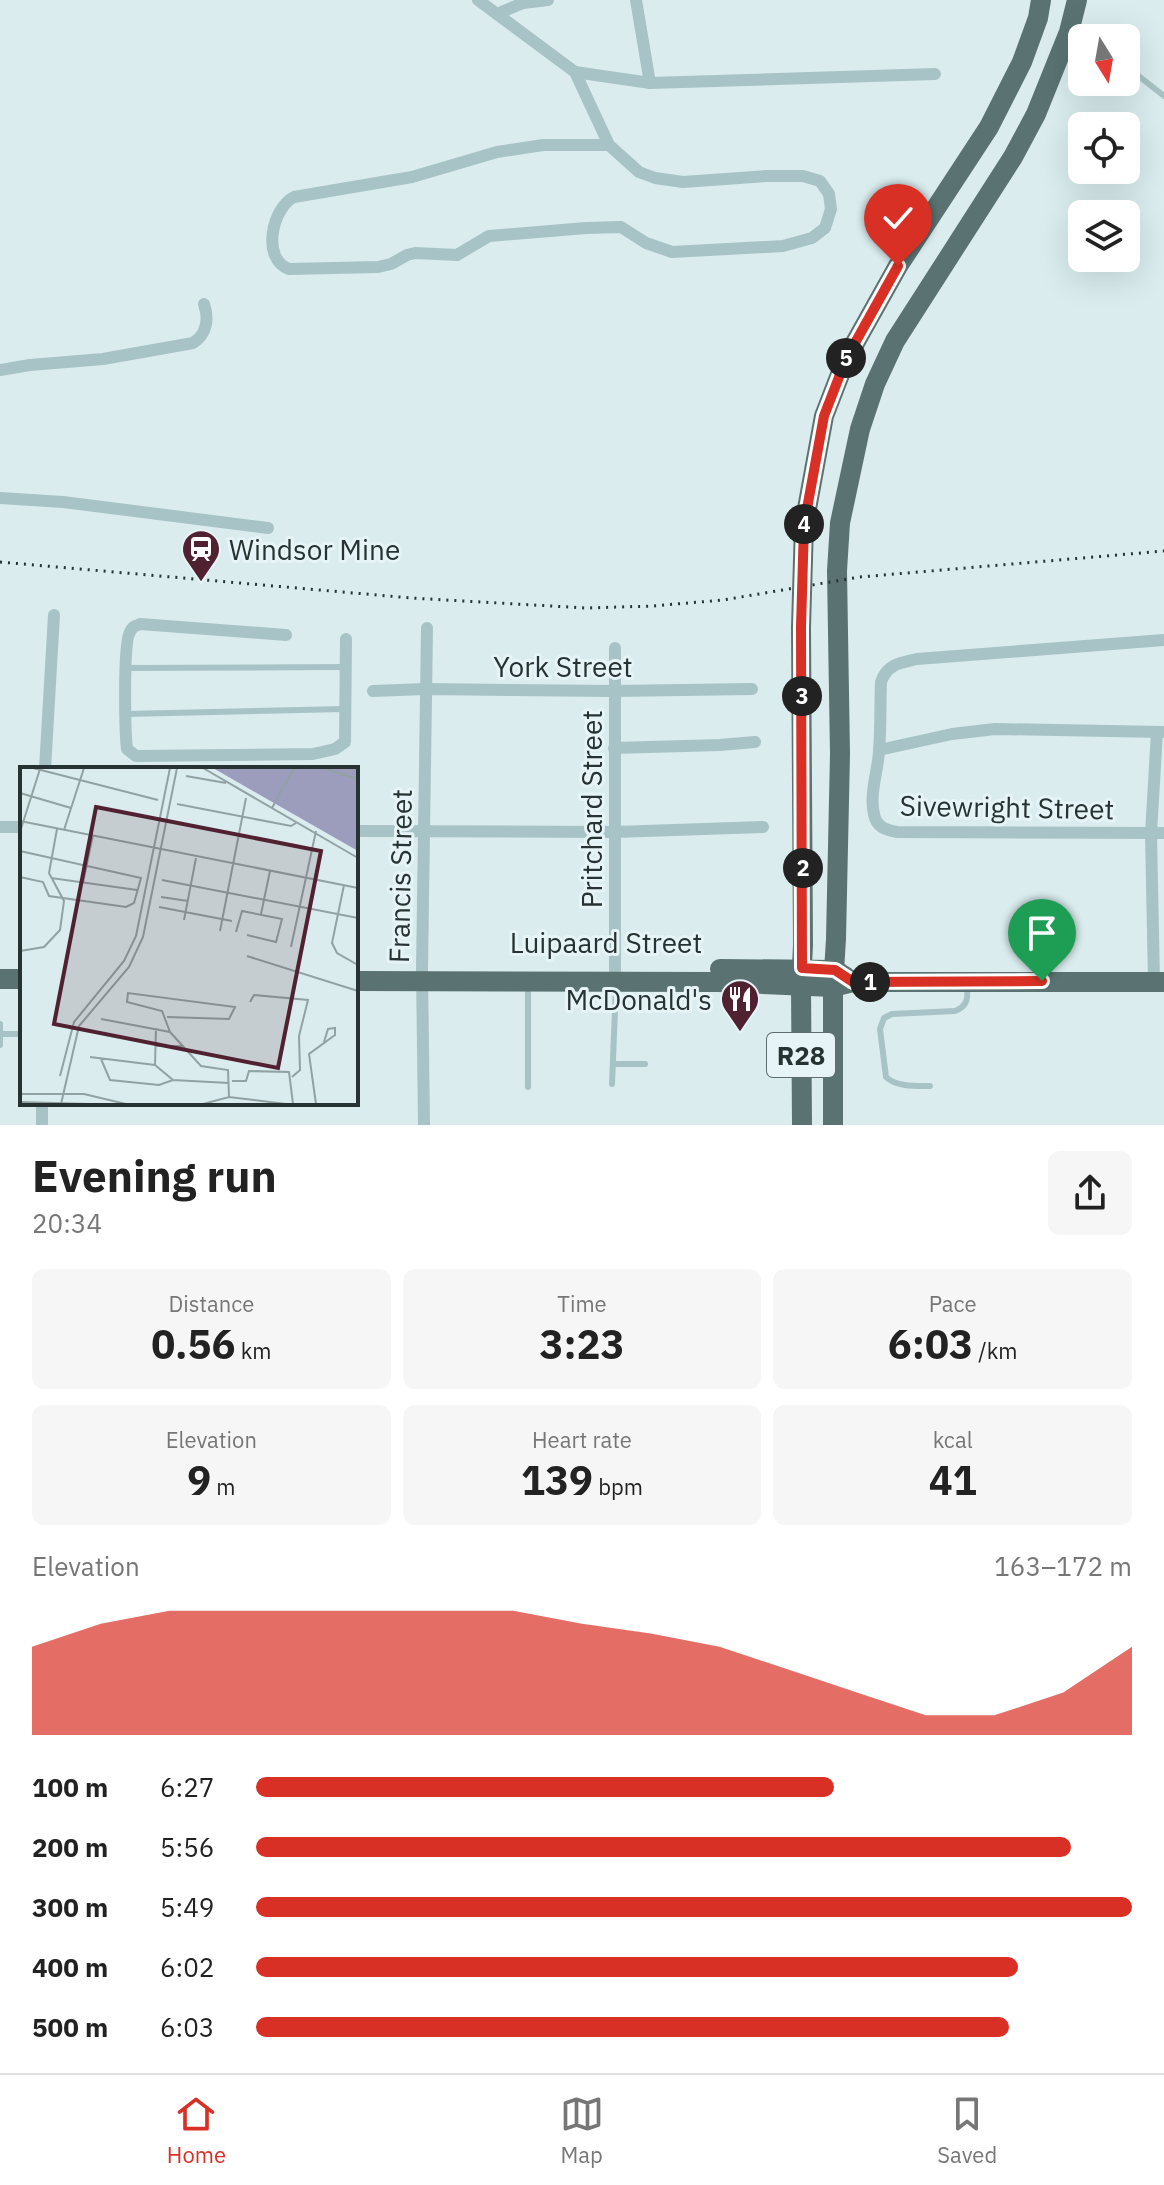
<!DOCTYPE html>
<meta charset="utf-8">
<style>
:root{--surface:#fff;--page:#f6f6f6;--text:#222;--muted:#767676;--line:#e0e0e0;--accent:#d93025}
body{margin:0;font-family:"IBM Plex Sans",sans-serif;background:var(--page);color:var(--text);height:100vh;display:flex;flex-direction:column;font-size:30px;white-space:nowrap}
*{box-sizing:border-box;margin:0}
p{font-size:26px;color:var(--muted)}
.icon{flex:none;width:44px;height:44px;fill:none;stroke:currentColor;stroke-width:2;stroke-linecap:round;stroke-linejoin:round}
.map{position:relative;height:1125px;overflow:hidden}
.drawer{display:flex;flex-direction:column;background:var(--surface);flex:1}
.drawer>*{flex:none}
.needle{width:52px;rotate:169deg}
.tools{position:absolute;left:1068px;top:24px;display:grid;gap:16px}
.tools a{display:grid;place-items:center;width:72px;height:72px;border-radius:12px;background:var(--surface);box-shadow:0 8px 32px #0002;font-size:40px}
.pin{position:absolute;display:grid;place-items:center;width:68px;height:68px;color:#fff;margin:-82px -34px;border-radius:50% 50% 50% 0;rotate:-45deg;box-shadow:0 0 8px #0007}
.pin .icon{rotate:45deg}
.km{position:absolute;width:40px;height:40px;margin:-20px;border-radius:50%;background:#222;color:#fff;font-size:22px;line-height:40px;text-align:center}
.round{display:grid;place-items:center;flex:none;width:84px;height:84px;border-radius:12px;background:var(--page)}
.headline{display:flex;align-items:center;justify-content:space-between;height:136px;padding:0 32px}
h1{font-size:44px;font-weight:700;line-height:60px}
.stats{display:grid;grid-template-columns:repeat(3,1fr);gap:12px;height:136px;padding:8px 32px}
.stats div{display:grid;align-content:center;border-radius:12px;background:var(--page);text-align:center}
.stats b{font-size:40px;font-weight:700}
.stats small{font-size:22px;font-weight:400}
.stats p{font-size:22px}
.chart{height:224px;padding:16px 32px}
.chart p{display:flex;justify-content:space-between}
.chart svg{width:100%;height:144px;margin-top:8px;fill:var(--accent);opacity:.7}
ul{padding:0 32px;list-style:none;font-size:26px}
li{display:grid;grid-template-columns:128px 96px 1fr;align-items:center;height:60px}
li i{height:20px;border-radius:10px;background:var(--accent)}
.dock{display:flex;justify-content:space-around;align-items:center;height:112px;border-top:2px solid var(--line);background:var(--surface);font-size:22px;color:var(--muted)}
.dock a{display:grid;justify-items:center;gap:4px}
.dock .current{color:var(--accent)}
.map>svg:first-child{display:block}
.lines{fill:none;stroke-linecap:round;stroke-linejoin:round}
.service{stroke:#a8c3c5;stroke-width:6}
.minor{stroke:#a8c3c5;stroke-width:12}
.primary{stroke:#5a7372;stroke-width:20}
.rail{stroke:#273332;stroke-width:3;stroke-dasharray:2 6;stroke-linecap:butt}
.route-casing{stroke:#fff;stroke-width:16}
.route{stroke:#d93025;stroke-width:10}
.labels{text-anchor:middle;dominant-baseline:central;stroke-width:6;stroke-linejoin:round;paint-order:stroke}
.shield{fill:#e6f4f7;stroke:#606d6d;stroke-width:2}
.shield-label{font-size:26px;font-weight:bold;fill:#273332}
.poi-label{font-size:28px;fill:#273332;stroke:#e6f4f7;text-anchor:start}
.street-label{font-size:28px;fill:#273332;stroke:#e6f4f7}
.inset-road{fill:none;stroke:#92a2a3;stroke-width:2}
.view{fill:#502130;fill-opacity:0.15;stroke:#502130;stroke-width:4}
.inset-edge{fill:none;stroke:#273332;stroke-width:4}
</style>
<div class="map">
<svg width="1164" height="1125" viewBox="0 0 1164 1125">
<rect width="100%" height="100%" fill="#daecee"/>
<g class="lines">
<g class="service">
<path d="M1126,66l38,30"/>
<path d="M126,668l219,-1"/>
<path d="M126,714l219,-5"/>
<path d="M0,1024v21"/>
<path d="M1,1034h21"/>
<path d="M613,1064h32"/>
<path d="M612,1084l4,-99"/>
<path d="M930,1086c-14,0 -34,1 -44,-9l-6,-48 4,-11 8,-4 63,-3c13,-5 13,-13 12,-26"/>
<path d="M528,1087v-100"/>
</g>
<g class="minor">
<path d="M478,0l97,72 75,11 285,-9"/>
<path d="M636,0l14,83"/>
<path d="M497,14l26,-11 25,-3"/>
<path d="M575,72l34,73 30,27 16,6 28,4 84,-6h36l17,5 9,13 2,15 -6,19 -13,10 -29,8 -111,6 -26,-9 -25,-16 -35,1 -97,8 -32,19 -42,-2 -8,2 -16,9 -13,3 -89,2c-28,-10 -17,-61 5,-72l118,-20 85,-25 46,-7h66"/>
<path d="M0,370l30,-5 73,-6 90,-16c14,-9 16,-24 11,-39"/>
<path d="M0,498l63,4 205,26"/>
<path d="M286,635l-146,-11c-6,3 -7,2 -10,8 -7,10 -5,101 -3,117l9,7 177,-2 22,-5 10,-7 1,-103"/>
<path d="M1164,640l-247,19c-17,4 -30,5 -36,23 -1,23 0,46 -2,69 -1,20 -10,44 -5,63 2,13 12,16 23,18l267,1"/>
<path d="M373,691l52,-2 189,2 138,-2"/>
<path d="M614,748l106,-3 35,-3"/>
<path d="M879,750l73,-16 43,-5 169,3"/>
<path d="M45,769l9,-154"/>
<path d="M0,827h22"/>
<path d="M356,831l259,1 148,-5"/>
<path d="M615,970v-322"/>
<path d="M1154,982l-3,-149 6,-101"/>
<path d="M42,1103v22"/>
<path d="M424,1125l-2,-155 5,-342"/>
</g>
<g class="primary">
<path d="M720,969l115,1 11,7"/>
<path d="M0,979h22"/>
<path d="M356,981l362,1 115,5 20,-5h311"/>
<path d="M802,1125l-1,-139 2,-41 -2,-318 3,-102 20,-109 22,-57 52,-93 91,-139 33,-65 16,-44 3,-18"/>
<path d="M833,1125v-138l3,-48 4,-185 -3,-183 3,-48 20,-94 15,-45 20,-43 118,-184 23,-43 33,-82 8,-32"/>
</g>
<path class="rail" d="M0,562l411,36 175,10 67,-2 70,-6 137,-23 304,-26"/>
</g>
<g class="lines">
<g class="route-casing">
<path id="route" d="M898,266l-52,93 -22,57 -20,109 -3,102 1,341 33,2 18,12 189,-1"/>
</g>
<use href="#route" class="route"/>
</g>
<defs>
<g id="station-pin" transform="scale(2)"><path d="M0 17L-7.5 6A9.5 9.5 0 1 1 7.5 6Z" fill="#502130" stroke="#e6f4f7"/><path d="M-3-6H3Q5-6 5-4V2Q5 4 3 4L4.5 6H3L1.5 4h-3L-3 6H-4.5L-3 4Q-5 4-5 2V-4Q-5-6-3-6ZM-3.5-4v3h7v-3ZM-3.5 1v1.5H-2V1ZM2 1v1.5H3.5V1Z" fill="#fff"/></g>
<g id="restaurant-pin" transform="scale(2)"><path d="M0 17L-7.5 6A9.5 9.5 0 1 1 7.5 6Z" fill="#502130" stroke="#e6f4f7"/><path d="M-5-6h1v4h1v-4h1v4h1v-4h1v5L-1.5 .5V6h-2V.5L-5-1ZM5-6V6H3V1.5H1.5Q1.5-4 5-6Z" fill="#fff"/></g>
</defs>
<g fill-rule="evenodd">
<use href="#station-pin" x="201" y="549"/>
<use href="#restaurant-pin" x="740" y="999"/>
</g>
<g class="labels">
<rect class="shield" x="767" y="1033" width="68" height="44" rx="6"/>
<g class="shield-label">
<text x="801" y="1055">R28</text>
</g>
<g class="poi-label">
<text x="229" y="549">Windsor Mine</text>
<text x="712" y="999" text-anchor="end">McDonald's</text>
</g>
<g class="street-label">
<text x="563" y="666">York Street</text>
<text transform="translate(1007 807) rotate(1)">Sivewright Street</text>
<text transform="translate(591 809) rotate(-90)">Pritchard Street</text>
<text transform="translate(400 876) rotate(-89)">Francis Street</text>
<text x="606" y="942">Luipaard Street</text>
</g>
</g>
<g transform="translate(20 767)">
<rect width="338" height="338" fill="#daecee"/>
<path d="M193,1h145v83l-91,-52z" fill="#9c9dbc"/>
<path class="inset-road" d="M13,1l125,32M183,1l155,90M303,1l35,11M166,9l40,7M0,26l51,15M157,37l114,22 5,-3M252,41l22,-40M0,54l338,67M44,63l20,-62M0,65l20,-63M0,84l121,27 -7,25 -8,4 -77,-11 -6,-14 -23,-5M31,111l86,12M142,113l196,38M63,116l10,-48M324,118l-12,58 5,10 21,12M141,130l27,4M139,140l73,14M241,147l9,-43M164,153l12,-62M200,164l26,-133M216,165l6,-21 40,8 -6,23 -29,-7M271,180l25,-116M0,184l24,-4 16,-17 4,-29 -15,-28 8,-44M227,189l111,35M230,235l4,-7 54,5 -9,36 1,34 -8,7M147,250l62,2 6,-12 -107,-14 -1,9 35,9 8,21M81,252l69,13 31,34 27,4 1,27M136,279h27M70,290l65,8 18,15M81,292l9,21 49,5 14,-5 56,3M135,298l1,-37M40,309l14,-54 50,-61 12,-25 34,-168M212,314h14l3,-10 40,1 4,32M0,327h64l42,10M0,335l69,2M41,337l18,-78 50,-59 14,-30 34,-169M183,337l26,-7 57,7M296,337l-7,-50 26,-19v-7l-7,1 -4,13"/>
<path class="view" d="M76,40l225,44 -43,217 -224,-44z"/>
<rect width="338" height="338" class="inset-edge"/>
</g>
</svg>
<div class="tools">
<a><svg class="needle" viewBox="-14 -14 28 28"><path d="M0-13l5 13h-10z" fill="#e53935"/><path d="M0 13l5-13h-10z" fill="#767676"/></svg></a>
<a><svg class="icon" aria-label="locate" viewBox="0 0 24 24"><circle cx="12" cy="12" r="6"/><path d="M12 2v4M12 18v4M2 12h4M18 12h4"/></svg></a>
<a><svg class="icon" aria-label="layers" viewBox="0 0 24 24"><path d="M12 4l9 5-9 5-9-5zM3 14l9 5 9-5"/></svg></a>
</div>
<div class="pin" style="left:1042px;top:981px;background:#1e9e55"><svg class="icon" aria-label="arrive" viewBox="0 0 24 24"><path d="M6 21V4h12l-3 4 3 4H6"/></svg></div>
<div class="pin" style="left:898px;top:266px;background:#d93025"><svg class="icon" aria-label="check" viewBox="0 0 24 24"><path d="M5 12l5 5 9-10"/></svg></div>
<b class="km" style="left:870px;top:982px">1</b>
<b class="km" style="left:803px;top:868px">2</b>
<b class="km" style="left:802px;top:696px">3</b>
<b class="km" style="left:804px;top:524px">4</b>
<b class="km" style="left:846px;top:358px">5</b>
</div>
<section class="drawer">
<div class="headline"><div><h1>Evening run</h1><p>20:34</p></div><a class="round"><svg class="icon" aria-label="share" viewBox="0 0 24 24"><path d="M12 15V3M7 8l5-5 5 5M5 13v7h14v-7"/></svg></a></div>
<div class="stats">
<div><p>Distance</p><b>0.56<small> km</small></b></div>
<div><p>Time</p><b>3:23</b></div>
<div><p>Pace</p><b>6:03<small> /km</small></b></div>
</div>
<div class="stats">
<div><p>Elevation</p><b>9<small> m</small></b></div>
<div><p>Heart rate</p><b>139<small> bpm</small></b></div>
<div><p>kcal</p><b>41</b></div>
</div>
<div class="chart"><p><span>Elevation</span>163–172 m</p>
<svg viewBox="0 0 160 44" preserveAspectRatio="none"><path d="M0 44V17L10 10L20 6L30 6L40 6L50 6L60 6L70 6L80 10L90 13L100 17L110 24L120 31L130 38L140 38L150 31L160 17V44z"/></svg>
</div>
<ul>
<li><b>100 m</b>6:27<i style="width:66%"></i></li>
<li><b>200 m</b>5:56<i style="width:93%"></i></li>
<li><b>300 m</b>5:49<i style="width:100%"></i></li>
<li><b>400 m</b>6:02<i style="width:87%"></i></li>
<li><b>500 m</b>6:03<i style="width:86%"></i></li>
</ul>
</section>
<nav class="dock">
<a class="current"><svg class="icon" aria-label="home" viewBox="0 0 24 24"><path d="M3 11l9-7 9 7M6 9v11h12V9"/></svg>Home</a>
<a><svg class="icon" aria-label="map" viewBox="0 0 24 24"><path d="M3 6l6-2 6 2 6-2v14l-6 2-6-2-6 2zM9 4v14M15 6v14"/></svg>Map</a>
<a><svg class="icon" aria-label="saved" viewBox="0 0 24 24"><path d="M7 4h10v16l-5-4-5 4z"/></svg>Saved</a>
</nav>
